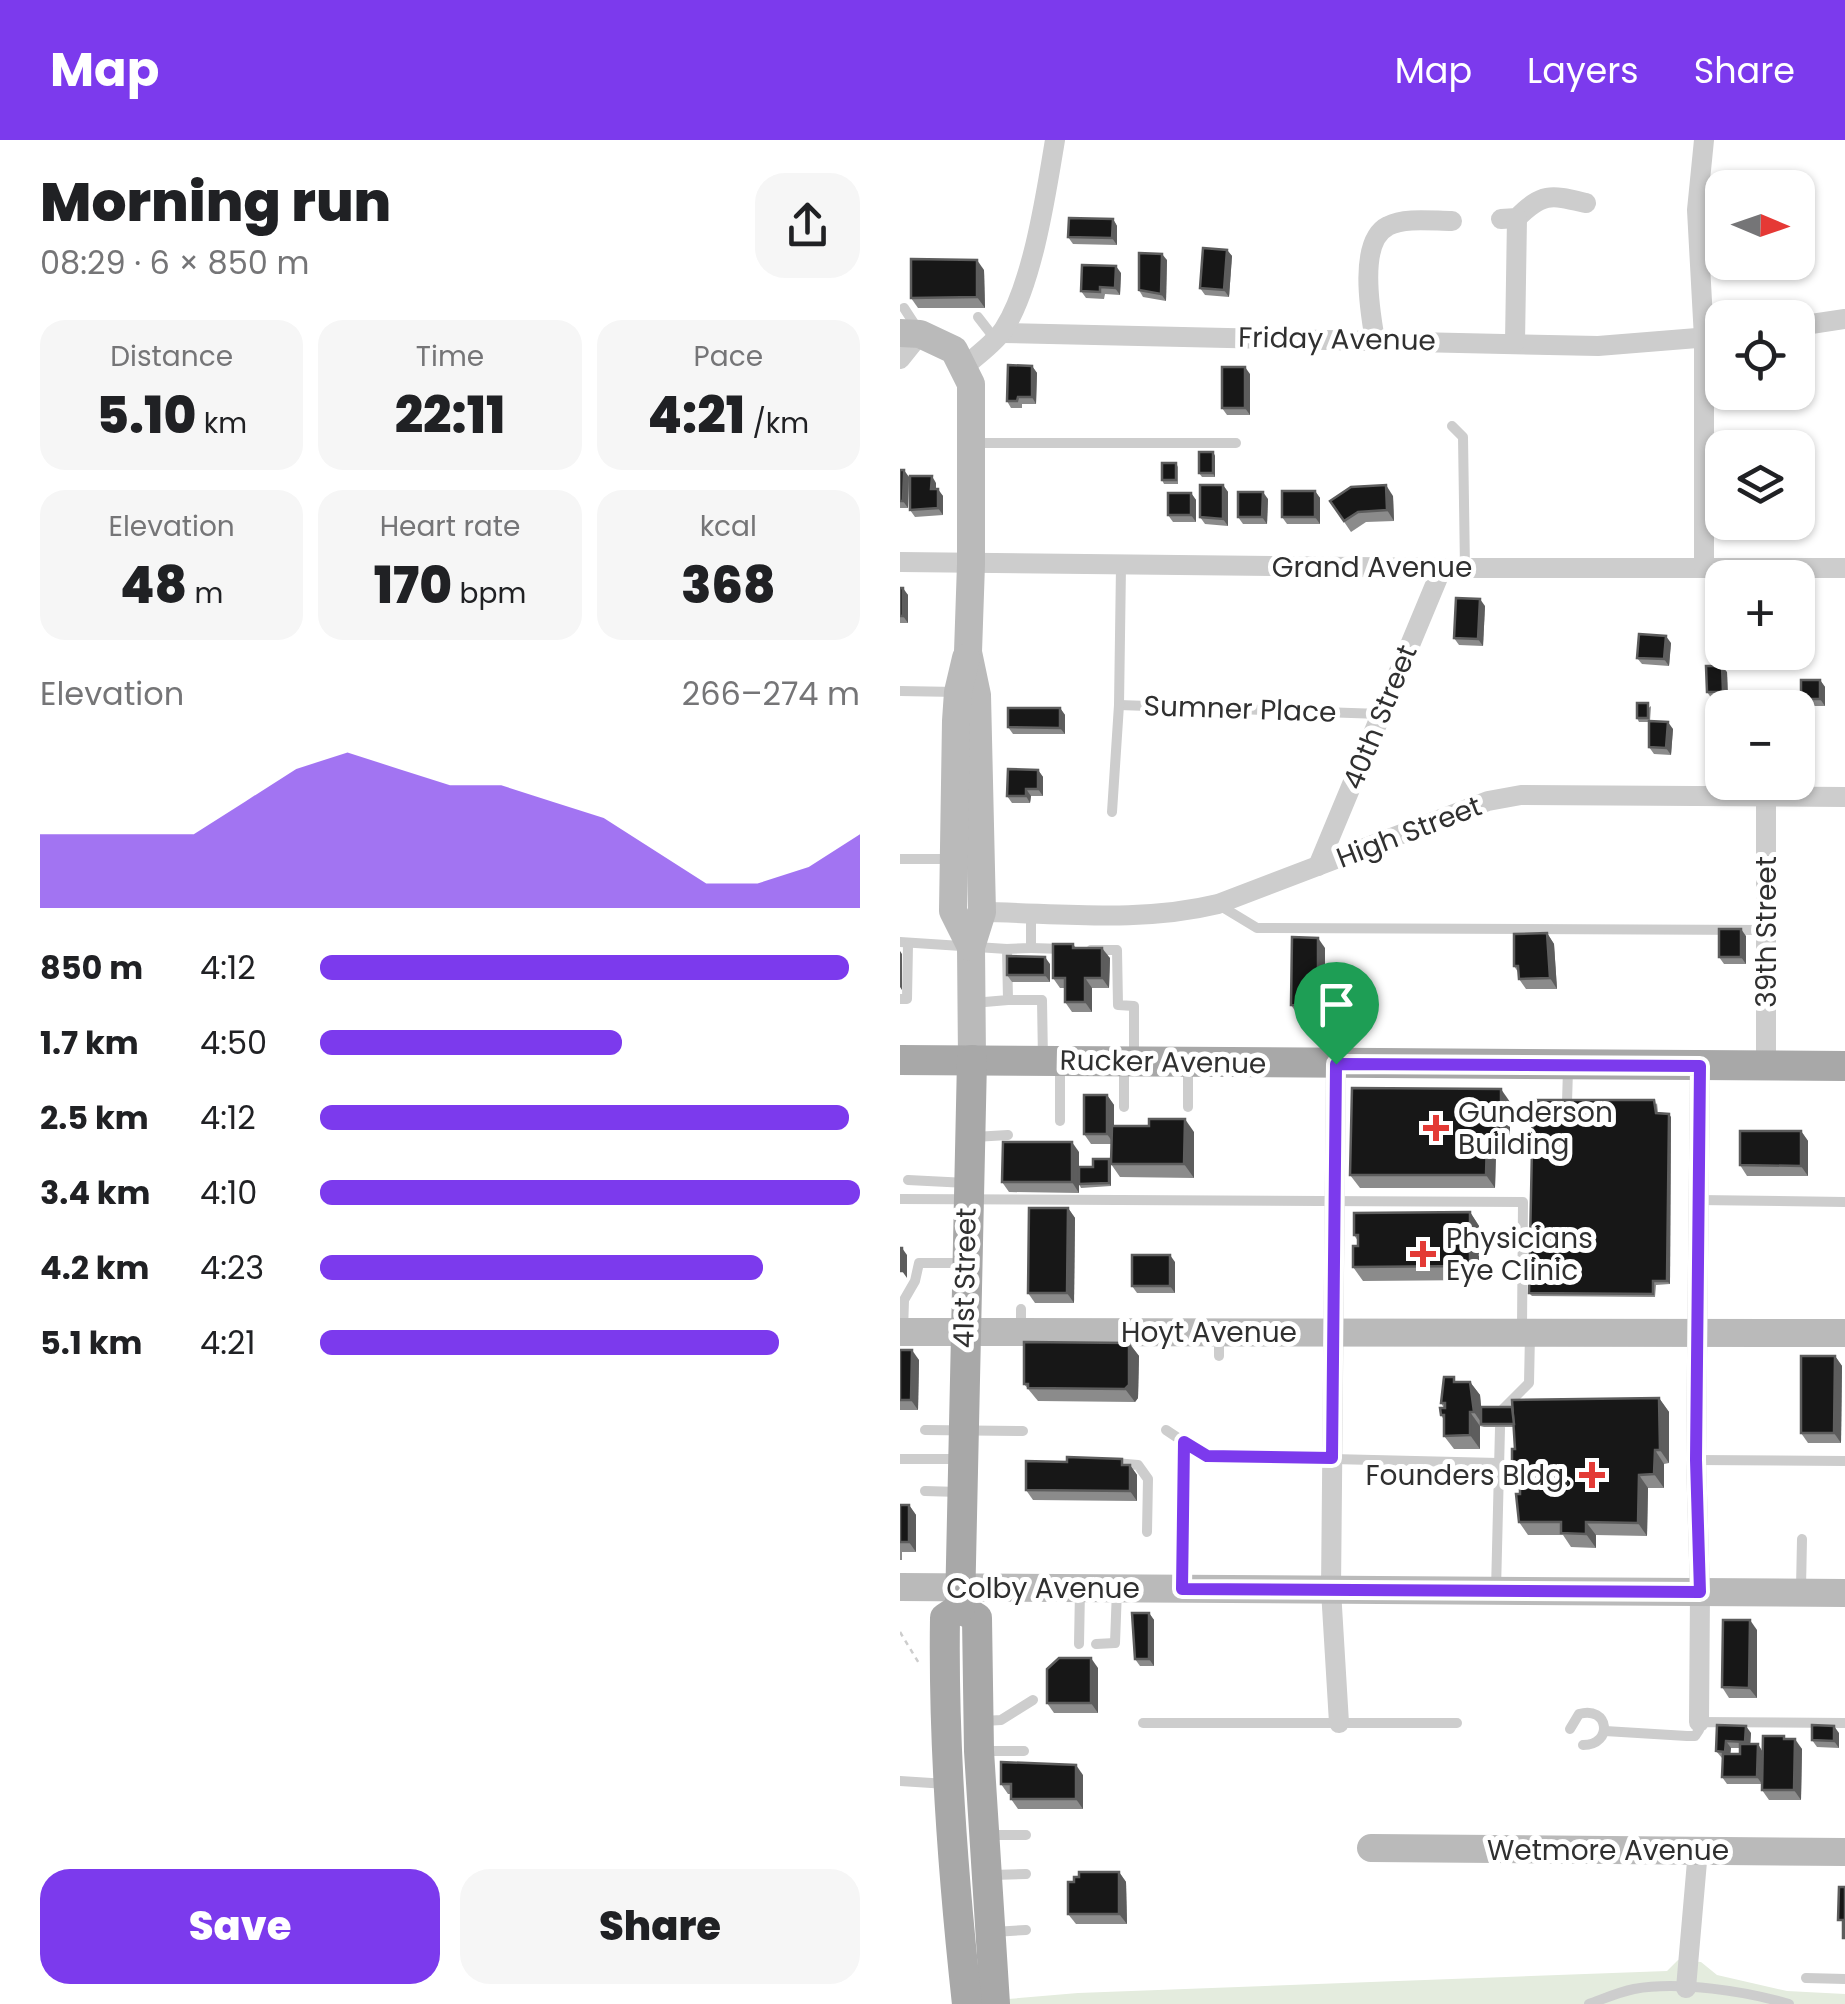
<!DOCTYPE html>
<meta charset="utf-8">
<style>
:root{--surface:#fff;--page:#f6f6f6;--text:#202124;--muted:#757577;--accent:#7c3aed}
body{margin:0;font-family:Poppins,sans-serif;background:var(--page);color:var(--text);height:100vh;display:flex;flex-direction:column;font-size:38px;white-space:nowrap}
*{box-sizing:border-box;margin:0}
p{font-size:32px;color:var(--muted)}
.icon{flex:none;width:55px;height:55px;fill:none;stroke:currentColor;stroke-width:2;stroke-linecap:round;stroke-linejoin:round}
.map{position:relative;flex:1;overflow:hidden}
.drawer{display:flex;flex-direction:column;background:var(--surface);width:900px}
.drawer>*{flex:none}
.needle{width:65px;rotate:92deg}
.fabs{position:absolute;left:805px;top:30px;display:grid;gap:20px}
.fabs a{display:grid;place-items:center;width:110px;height:110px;border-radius:20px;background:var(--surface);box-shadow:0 2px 8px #0004;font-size:50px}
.pin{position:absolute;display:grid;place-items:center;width:85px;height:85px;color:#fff;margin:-102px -42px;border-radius:50% 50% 50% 0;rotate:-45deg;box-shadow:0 0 10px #0007}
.pin .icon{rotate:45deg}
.round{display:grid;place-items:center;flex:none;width:105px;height:105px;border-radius:30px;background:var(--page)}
.headline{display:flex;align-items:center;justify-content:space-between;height:170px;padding:0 40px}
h1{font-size:55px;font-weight:800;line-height:75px}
.metrics{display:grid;grid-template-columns:repeat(3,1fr);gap:15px;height:170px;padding:10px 40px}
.metrics div{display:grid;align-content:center;border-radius:25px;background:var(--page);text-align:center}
.metrics b{font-size:50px;font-weight:800}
.metrics small{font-size:28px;font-weight:400}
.metrics p{font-size:28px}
.chart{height:280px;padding:20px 40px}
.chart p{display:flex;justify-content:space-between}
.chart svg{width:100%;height:180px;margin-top:10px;fill:var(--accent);opacity:.7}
.primary-button{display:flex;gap:20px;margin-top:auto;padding:20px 40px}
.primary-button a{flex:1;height:115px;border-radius:30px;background:var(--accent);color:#fff;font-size:40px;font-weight:800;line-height:115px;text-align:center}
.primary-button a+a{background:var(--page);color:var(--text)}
ul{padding:0 40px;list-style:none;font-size:32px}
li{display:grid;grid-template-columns:160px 120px 1fr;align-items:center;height:75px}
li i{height:25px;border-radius:12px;background:var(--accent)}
header{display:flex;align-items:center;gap:60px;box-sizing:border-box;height:140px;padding:0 50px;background:var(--accent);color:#fff}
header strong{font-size:48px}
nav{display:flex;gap:55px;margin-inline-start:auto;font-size:35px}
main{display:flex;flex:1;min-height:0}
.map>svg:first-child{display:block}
.green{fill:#e4ecde}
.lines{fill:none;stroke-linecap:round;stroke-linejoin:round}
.path{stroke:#cdcdcd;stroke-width:2.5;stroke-dasharray:5 5;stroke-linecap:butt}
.lane{stroke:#cdcdcd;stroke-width:10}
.street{stroke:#cdcdcd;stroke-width:20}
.secondary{stroke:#bababa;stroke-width:28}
.primary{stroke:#a8a8a8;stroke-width:30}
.wall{fill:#8b8b8b;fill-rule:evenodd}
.shaded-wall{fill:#5d5d5d}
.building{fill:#171717;stroke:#5d5d5d;stroke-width:2.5}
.route-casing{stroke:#fff;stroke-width:20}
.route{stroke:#7c3aed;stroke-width:12}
.poi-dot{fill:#e33a35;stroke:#fff;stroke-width:4}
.labels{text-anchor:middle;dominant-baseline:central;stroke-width:10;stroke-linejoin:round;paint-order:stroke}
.street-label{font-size:28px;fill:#303030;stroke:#fff}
.poi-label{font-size:28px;fill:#303030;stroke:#fff;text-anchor:start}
</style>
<header>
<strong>Map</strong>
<nav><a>Map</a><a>Layers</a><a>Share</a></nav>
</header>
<main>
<section class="drawer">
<div class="headline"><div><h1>Morning run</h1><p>08:29 · 6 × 850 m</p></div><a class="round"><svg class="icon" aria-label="share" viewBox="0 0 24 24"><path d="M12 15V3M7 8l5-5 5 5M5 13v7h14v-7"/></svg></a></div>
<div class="metrics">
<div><p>Distance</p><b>5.10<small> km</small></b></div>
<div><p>Time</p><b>22:11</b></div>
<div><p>Pace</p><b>4:21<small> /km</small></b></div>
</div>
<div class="metrics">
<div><p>Elevation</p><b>48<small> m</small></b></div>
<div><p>Heart rate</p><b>170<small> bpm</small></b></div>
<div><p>kcal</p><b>368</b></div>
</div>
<div class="chart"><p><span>Elevation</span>266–274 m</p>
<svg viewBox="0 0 160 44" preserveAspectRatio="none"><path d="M0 44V26L10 26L20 26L30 26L40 18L50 10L60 6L70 10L80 14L90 14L100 18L110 22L120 30L130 38L140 38L150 34L160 26V44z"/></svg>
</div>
<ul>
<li><b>850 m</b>4:12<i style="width:98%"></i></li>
<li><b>1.7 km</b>4:50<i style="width:56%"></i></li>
<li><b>2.5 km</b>4:12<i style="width:98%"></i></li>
<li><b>3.4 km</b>4:10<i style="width:100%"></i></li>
<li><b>4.2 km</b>4:23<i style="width:82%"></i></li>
<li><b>5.1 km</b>4:21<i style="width:85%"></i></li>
</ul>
<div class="primary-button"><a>Save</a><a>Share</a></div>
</section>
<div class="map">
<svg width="945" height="1864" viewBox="0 0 945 1864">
<rect width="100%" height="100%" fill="#fff"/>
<path class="green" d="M778,1820l23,2 16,13 70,16 58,3v10h-836l-1,-5 70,-6 589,-22z"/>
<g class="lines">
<path class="path" d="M0,1492l20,33"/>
<g class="lane">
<path d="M4,168l13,20"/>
<path d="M78,177l17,22"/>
<path d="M552,286l11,11 2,131"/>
<path d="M73,303h263"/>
<path d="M0,551l57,1"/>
<path d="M219,565l262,9"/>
<path d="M212,672l7,-107 2,-139"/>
<path d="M0,719h53"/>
<path d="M319,765l38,23 508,2"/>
<path d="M0,802l107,7 1,51 -35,3"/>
<path d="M131,808l33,1"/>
<path d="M106,809l25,-1v-34"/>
<path d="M191,810h26l1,55 16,1v50"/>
<path d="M0,859h7l1,-54"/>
<path d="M108,860h34l1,60"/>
<path d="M224,922v45"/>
<path d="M288,923v44"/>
<path d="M667,963l1,-34"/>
<path d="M160,981v-54"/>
<path d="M74,997l34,-2"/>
<path d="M8,1040l59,3"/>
<path d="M0,1059l623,3 -1,126"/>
<path d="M798,1060l147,2"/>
<path d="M3,1191l1,-31 11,-19 4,-18h47"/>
<path d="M121,1191v-22"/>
<path d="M319,1193v23"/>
<path d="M601,1271l28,-28 1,-49"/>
<path d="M25,1290l98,1"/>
<path d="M266,1290l18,12"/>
<path d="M0,1319h62"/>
<path d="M796,1320l149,1"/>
<path d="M215,1323l23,2 10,14 -1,53"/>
<path d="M25,1351l34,1"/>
<path d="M283,1448l1,-146 23,14 291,7"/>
<path d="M901,1448l1,-49"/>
<path d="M596,1450l4,-162"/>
<path d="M179,1504l1,-54"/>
<path d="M196,1504l19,-1 2,-54"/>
<path d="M84,1581l17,-1 32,-20"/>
<path d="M243,1583h314"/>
<path d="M670,1589l9,-15c30,-9 35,31 4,31"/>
<path d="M705,1591l82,5h8l4,-6v-8l146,1"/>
<path d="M85,1611h39"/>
<path d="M0,1641l47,3"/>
<path d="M86,1695h40"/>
<path d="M92,1735l34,-1"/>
<path d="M93,1792l33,-2"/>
<path d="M906,1838l39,1"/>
<path d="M689,1864c14,-5 30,-12 45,-15 45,-8 111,2 155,15"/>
</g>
<g class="street">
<path d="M601,79l16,-1c26,-26 34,-23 69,-15"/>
<path d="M898,186l47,-7"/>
<path d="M102,193l596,13 124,-10"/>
<path d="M475,200c-5,-28 -17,-99 13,-114 17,-9 45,-5 64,-5"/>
<path d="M615,202l2,-124"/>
<path d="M0,219l20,-25"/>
<path d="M64,227c13,-12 31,-24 40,-38 29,-46 42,-135 51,-189"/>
<path d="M0,422l542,6h403"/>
<path d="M804,427v-229l-7,-128 7,-70"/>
<path d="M866,657v269"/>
<path d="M418,726l124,-298"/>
<path d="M82,772c79,1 158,11 236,-8l270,-103 33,-6 324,2"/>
<path d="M436,924l-5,526 8,133"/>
<path d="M799,1582l1,-129 -4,-133 4,-395"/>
<path d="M786,1848l12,-138"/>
</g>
<g class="secondary">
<path d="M0,193l20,1 34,16 17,34v180l-3,88 9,43 5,217 -11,35 1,113"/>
<path d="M66,518l-8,34 -2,29 -3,190 18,36"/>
<path d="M0,1192l945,1"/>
<path d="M0,1447l945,6"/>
<path d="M471,1708l474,4"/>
</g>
<g class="primary">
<path d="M0,920l945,6"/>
<path d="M60,1468l12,-548"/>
<path d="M60,1468l17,10 2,133 16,253"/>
<path d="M60,1468l-15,10c-2,129 8,258 22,386"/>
</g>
</g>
<g class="wall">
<path d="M213,79l4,7v19l-44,-1 -5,-7z"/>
<path d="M327,110l5,6 -3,41 -24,-2 -5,-7z"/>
<path d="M267,120l-1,41 -23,-4 -4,-7z"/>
<path d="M84,130l1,38h-67l-7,-10z"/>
<path d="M221,133l-1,22 -15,-1 -1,5 -18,-1 -5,-7z"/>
<path d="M132,226l5,7 -1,31h-14v4h-11l-4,-7z"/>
<path d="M350,234v41h-23l-5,-7z"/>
<path d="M313,312l2,4v21h-13l-3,-4z"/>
<path d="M276,323l2,4v17h-14l-2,-4z"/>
<path d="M0,330l9,7 -1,31h-8z"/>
<path d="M36,343v6l7,7v19l-28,2 -5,-7z"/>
<path d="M323,345l5,7v34l-23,-2 -5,-7z"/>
<path d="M415,351l5,7v26h-33l-5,-7z"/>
<path d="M291,353l5,7v22h-23l-5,-7z"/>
<path d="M493,356l1,25 -28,1 -15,10 -21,-31z"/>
<path d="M368,359l-1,25h-24l-5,-7z"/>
<path d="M0,448l8,7v28h-8z"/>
<path d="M585,466l-2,40 -24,-1 -5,-7z"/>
<path d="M771,503l-2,23 -27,-2 -5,-6z"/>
<path d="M827,532l1,27h-16l-5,-7z"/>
<path d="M920,540l5,7v19h-19l-5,-7z"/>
<path d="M751,566l-1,15 23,8 -2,26 -17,-1 -5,-7v-25h-10l-2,-4z"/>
<path d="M160,568l5,7v19h-52l-5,-7z"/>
<path d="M138,630l5,7v19h-12l-1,7h-18l-5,-7z"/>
<path d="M647,793l7,11 3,45h-31l-7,-10 -1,-7 -4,-6z"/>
<path d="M846,796v28h-22l-5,-7z"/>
<path d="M173,804l3,4 34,10 -1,30h-17v24h-20l-7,-10v-14h-5l-7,-10z"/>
<path d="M425,808v29h32l7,11v28l-66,-1 -7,-10z"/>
<path d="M150,824v18h-38l-5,-7z"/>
<path d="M207,955l7,10v21l80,6v46l-74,-1 -9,-13v22l-30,2 -2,-4v-7v16l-70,-1 -7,-10 77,-30v15h14l16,-8 2,3v-18h-20l-7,-10z"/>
<path d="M610,962v51l-14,1 -1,34h-135l-10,-13z"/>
<path d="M757,963l1,10 13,4 -1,167 -14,1 -1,12 -123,-1 -3,-3z"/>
<path d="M901,991l7,10v35h-61l-7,-11z"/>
<path d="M168,1068l7,10 -1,85h-39l-7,-10z"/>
<path d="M570,1072l9,14v54l-116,1 -10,-14 5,-21v-5l-4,-6z"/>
<path d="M275,1122v31h-38l-5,-7z"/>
<path d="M229,1203l10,13 -1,42 -3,4 -97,-1 -14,-17z"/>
<path d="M0,1210l19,10 -1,50h-18z"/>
<path d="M935,1216l7,10 -1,77h-33l-7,-10z"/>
<path d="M557,1242h13l10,13 1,13 178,-10 10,14v51l-5,1v24h-16l-1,48 -51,-1v13l-25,-1 -8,-12h-35l-9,-13 1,-37 -8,-12 3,-24 -1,-22h-30l-4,-1v23h-26l-10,-13v-16l-3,-5 3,-7 -3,-5z"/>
<path d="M230,1325l7,10v26l-104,-1 -7,-10z"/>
<path d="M0,1365h9l7,10v37h-14v8h-2z"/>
<path d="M249,1473l5,7v46h-14l-5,-7z"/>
<path d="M857,1490v68h-28l-7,-11z"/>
<path d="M198,1528v45h-44l-7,-10z"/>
<path d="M817,1585l34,8 -1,11h8l4,7 24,-12 16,10 -1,51h-32l-7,-10v-6h-35l-5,-7v-19l-6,-7zM831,1608h9v6h-10z"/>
<path d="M939,1593v15l-22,-1 -5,-7z"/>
<path d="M183,1635v34h-65l-7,-10v-5h-3l-7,-10z"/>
<path d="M219,1732l7,10 1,42h-51l-8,-10 6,-32 5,-5z"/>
</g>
<g class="shaded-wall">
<path d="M213,79l4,7v19l-5,-7z"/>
<path d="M327,110l5,6 -3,41 -5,-7z"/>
<path d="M262,114l5,6 -1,41 -5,-7z"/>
<path d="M77,120l7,10 1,38 -8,-11z"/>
<path d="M216,126l5,7 -1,22 -5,-7z"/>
<path d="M132,226l5,7 -1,31 -4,-7z"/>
<path d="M345,227l5,7v41l-5,-7z"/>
<path d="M313,312l2,4v21l-2,-4z"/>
<path d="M4,330l5,7 -1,31 -5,-7z"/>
<path d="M32,336l4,7v13l-5,-7z"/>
<path d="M323,345l5,7v34l-5,-7z"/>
<path d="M486,345l7,11 1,25 -7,-11z"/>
<path d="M38,349l5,7v19l-5,-7z"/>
<path d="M415,351l5,7v26l-5,-7z"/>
<path d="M363,352l5,7 -1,25 -5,-7z"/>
<path d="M291,353l5,7v22l-5,-7z"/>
<path d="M3,448l5,7v28l-5,-7z"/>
<path d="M580,459l5,7 -2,40 -5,-7z"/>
<path d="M766,496l5,7 -2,23 -5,-7z"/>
<path d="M822,526l5,6 1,27 -5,-7z"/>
<path d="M920,540l5,7v19l-5,-7z"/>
<path d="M160,568l5,7v19l-5,-6z"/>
<path d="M768,582l5,7 -2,26 -5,-7z"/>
<path d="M138,630l5,7v19l-5,-7z"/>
<path d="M126,649l5,7 -1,7 -4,-7z"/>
<path d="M841,789l5,7v28l-5,-7z"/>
<path d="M647,793l7,11 3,45 -7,-11z"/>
<path d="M418,798l7,10v39l-7,-10z"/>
<path d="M202,808l8,10 -1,30 -7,-10z"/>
<path d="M0,811l2,3v36l-2,-3z"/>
<path d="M145,817l5,7v18l-5,-7z"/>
<path d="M457,837l7,11v28l-7,-10z"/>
<path d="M185,838l7,10v24l-7,-10z"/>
<path d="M601,949l9,13v51l-9,-14z"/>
<path d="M207,955l7,10v39l-7,-10z"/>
<path d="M769,974l2,3 -1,167 -3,-3z"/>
<path d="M285,979l9,13v46l-10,-14z"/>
<path d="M901,991l7,10v35l-7,-10z"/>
<path d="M587,1000l9,14 -1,34 -9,-13z"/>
<path d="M172,1002l7,10v41l-7,-11z"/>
<path d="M209,1019l2,4v23l-2,-3z"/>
<path d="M168,1068l7,10 -1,85 -7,-10z"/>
<path d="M570,1072l9,14v54l-9,-14z"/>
<path d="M2,1108l5,7v23l-5,-7z"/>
<path d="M270,1115l5,7v31l-5,-7z"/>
<path d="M229,1203l10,13 -1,42 -3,4 -10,-13z"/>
<path d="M12,1210l7,10 -1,50 -7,-10z"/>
<path d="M935,1216l7,10 -1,77 -7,-10z"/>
<path d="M570,1242l10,13 3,30 -9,-13z"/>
<path d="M759,1258l10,14v51l-9,-13z"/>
<path d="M570,1272l10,14v23l-10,-14z"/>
<path d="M755,1310l9,14v24l-10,-14z"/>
<path d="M230,1325l7,10v26l-7,-10z"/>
<path d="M739,1335l9,13 -1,48 -9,-13z"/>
<path d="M9,1365l7,10v37l-7,-10z"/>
<path d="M686,1382l10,13v13l-10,-14z"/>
<path d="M249,1473l5,7v46l-5,-7z"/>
<path d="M850,1480l7,10v68l-8,-10z"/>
<path d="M191,1518l7,10v45l-7,-10z"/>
<path d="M846,1586l5,7 -1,16 -5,-7z"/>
<path d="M934,1586l5,7v15l-5,-7z"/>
<path d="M895,1599l7,10 -1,51 -7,-10z"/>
<path d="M826,1601l5,7 -1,10 -5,-6z"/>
<path d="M858,1604l4,7v33l-5,-7z"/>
<path d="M176,1625l7,10v34l-7,-10z"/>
<path d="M219,1732l7,10 1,42 -8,-10z"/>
</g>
<g class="building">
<path d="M169,78l44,1 -1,19 -44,-1z"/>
<path d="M303,108l24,2 -3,40 -24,-2z"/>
<path d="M239,113l23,1 -1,40 -22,-4z"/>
<path d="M11,119l66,1v37l-66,1z"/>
<path d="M182,125l34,1 -1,22 -15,-1v5l-19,-1z"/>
<path d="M108,225l24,1v31h-14l-1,4h-10z"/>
<rect x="322" y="227" width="23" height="41"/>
<rect x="299" y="312" width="14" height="21"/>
<rect x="262" y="323" width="14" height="17"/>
<path d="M0,330h4l-1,31h-3z"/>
<path d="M10,336h22l-1,13h7v19l-28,2z"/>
<path d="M300,345h23v34l-23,-2z"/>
<path d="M486,345l1,25 -29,2 -14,9 -14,-20 21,-14z"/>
<rect x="382" y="351" width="33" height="26"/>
<path d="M338,352h25l-1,25h-24z"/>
<rect x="268" y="353" width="23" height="22"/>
<rect x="0" y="448" width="3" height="28"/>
<path d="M556,458l24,1 -2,40 -24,-1z"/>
<path d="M739,494l27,2 -2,23 -27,-1z"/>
<path d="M806,526h16l1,26h-16z"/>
<rect x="901" y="540" width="19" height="19"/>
<rect x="737" y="563" width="11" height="15"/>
<path d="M108,568h52v20l-52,-1z"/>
<path d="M749,581l19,1 -2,26 -17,-1z"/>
<path d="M108,629l30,1v19h-12v7h-19z"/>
<rect x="819" y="789" width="22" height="28"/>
<path d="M647,793l3,45 -31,1 -1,-13h-4v-32z"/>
<path d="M392,797l26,1v39h39v29l-66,-1z"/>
<path d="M153,804h20v4h29v30h-17v24h-20v-24h-12z"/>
<path d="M107,816l38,1v18h-38z"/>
<path d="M452,948l149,1v50l-14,1 -1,35h-136z"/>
<rect x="184" y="955" width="23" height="39"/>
<path d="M633,960h121l2,13 13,1 -2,167h-14v13l-124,-1z"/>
<path d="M249,979h36l-1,45h-73l1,-38h37z"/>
<path d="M840,991h61v35l-61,-1z"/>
<path d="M103,1002h69v40h-70z"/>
<path d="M193,1019h16v24l-30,1v-17h14z"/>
<path d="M129,1068h39l-1,85h-39z"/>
<path d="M570,1072v54l-117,1v-21h5v-11h-4v-22z"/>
<rect x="0" y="1108" width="2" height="23"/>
<rect x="232" y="1115" width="38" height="31"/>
<path d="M124,1202l105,1v42l-4,4 -97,-1v-4h-4z"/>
<path d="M0,1210h12l-1,50h-11z"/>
<path d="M901,1216h34l-1,77h-33z"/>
<path d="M544,1237h10v5h16l4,30h-4v23l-26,1v-21h-3l-1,-7h5v-5h-4z"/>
<path d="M759,1258l1,52h-5l-1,24 -15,1 -1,48 -52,-1v12l-25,-1v-11h-42l-3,-28h4v-21h-8v-24h3l-3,-49z"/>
<path d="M581,1267h31l2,17h-33z"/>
<path d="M167,1317l55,2v6h8v26l-104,-1v-29l41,1z"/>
<rect x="0" y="1365" width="9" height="37"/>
<path d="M232,1473h17v46h-14z"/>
<path d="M823,1480h27l-1,68 -27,-1z"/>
<path d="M159,1518h32v45h-44v-34z"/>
<path d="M817,1585l29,1 -1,16 -19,-1 -1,11 -9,-1z"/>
<path d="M912,1585l22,1v15l-22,-1z"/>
<path d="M863,1596h21v3h11l-1,51h-32z"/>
<path d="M840,1604h18l-1,33h-35l1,-23h17z"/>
<path d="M101,1622l75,3v34h-65v-15h-10z"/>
<path d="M179,1732h40v42h-51v-32h6v-5h5z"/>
<path d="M939,1747h6v51h-2v-18h-5z"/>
</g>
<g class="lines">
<g class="route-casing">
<path id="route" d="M436,924l364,2 -4,394 4,132 -518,-3 2,-147 23,14 125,2z"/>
</g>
<use href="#route" class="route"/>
</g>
<g class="poi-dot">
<path d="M531 973h10v10h10v10h-10v10h-10v-10h-10v-10h10z"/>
<path d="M518 1099h10v10h10v10h-10v10h-10v-10h-10v-10h10z"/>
<path d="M687 1320h10v10h10v10h-10v10h-10v-10h-10v-10h10z"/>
</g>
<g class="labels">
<g class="street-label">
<text transform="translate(437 199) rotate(1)">Friday Avenue</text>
<text x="472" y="427">Grand Avenue</text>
<text transform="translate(340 569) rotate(2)">Sumner Place</text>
<text transform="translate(480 577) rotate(-68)">40th Street</text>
<text transform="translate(509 692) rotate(-21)">High Street</text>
<text transform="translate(866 792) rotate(-90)">39th Street</text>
<text transform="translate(263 922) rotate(1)">Rucker Avenue</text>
<text transform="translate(65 1138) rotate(-89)">41st Street</text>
<text x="309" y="1192">Hoyt Avenue</text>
<text x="143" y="1448">Colby Avenue</text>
<text x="708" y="1710">Wetmore Avenue</text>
</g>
<g class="poi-label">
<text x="558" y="972">Gunderson<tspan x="558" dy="32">Building</tspan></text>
<text x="546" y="1098">Physicians<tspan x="546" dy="32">Eye Clinic</tspan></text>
<text x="670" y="1335" text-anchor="end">Founders Bldg.</text>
</g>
</g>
</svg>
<div class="fabs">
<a><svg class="needle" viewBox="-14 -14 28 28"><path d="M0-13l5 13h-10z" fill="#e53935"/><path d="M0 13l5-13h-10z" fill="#757577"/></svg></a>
<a><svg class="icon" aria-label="locate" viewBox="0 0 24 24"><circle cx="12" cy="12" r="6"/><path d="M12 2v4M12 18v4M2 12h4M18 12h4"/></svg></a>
<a><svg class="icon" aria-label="layers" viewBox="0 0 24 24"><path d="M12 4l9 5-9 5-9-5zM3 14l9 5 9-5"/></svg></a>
<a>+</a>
<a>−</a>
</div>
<div class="pin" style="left:436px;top:924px;background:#1e9e55"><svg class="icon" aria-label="arrive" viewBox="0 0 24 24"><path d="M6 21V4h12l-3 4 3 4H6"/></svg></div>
</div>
</main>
